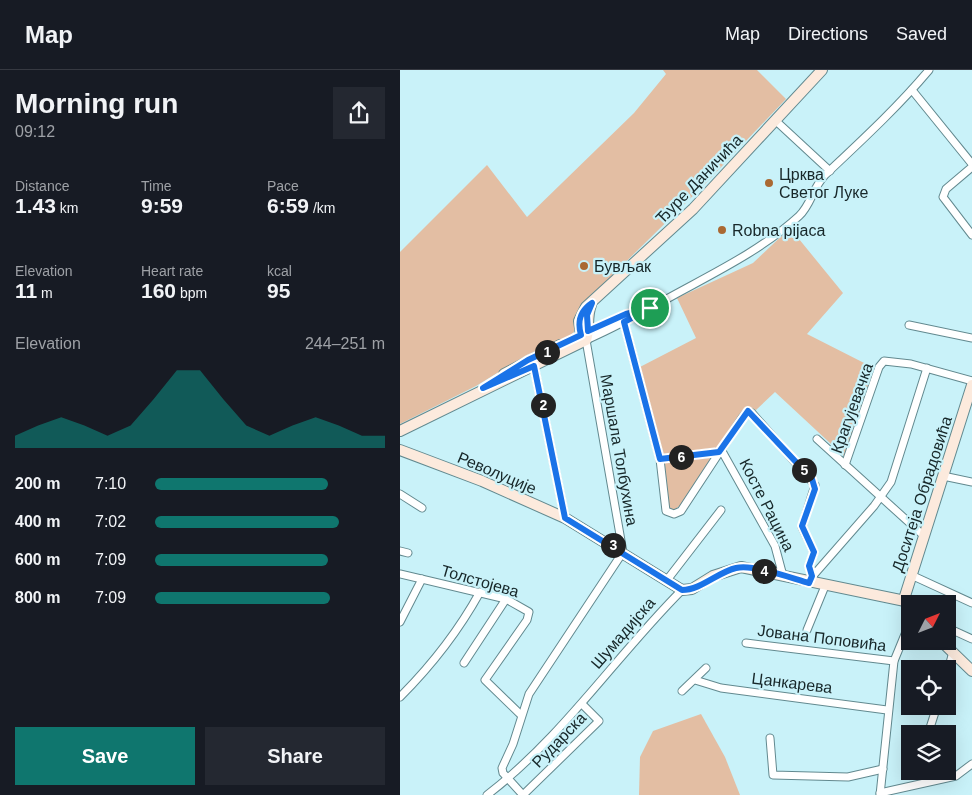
<!DOCTYPE html>
<meta charset="utf-8">
<style>
:root{--surface:#171b24;--page:#242831;--text:#f1f3f6;--muted:#9ea1a6;--line:#363941;--accent:#0f766e}
body{margin:0;font-family:Helvetica,sans-serif;background:var(--page);color:var(--text);height:100vh;display:flex;flex-direction:column;font-size:19px;white-space:nowrap}
*{box-sizing:border-box;margin:0}
p{font-size:16px;color:var(--muted)}
.icon{flex:none;width:28px;height:28px;fill:none;stroke:currentColor;stroke-width:2;stroke-linecap:round;stroke-linejoin:round}
.map{position:relative;flex:1;overflow:hidden}
.drawer{display:flex;flex-direction:column;background:var(--surface);width:400px}
.drawer>*{flex:none}
.needle{width:32px;rotate:48deg}
.tools{position:absolute;left:501px;top:525px;display:grid;gap:10px}
.tools a{display:grid;place-items:center;width:55px;height:55px;border-radius:0px;background:var(--surface);box-shadow:0 5px 20px #0002;font-size:25px}
.pin{position:absolute;display:grid;place-items:center;width:42px;height:42px;color:#fff;margin:-21px;border:2px solid #fff;border-radius:50%;box-shadow:0 1px 5px #0007}
.km{position:absolute;width:25px;height:25px;margin:-12px;border-radius:50%;background:#222;color:#fff;font-size:14px;line-height:25px;text-align:center}
.round{display:grid;place-items:center;flex:none;width:52px;height:52px;border-radius:0px;background:var(--page)}
.headline{display:flex;align-items:center;justify-content:space-between;height:85px;padding:0 15px}
h1{font-size:28px;font-weight:600;line-height:38px}
.stats{display:grid;grid-template-columns:repeat(3,1fr);gap:8px;height:85px;padding:5px 15px}
.stats div{display:grid;align-content:center}
.stats b{font-size:21px;font-weight:600}
.stats small{font-size:14px;font-weight:400}
.stats p{font-size:14px}
.chart{height:140px;padding:10px 15px}
.chart p{display:flex;justify-content:space-between}
.chart svg{width:100%;height:90px;margin-top:5px;fill:var(--accent);opacity:.7}
.primary-button{display:flex;gap:10px;margin-top:auto;padding:10px 15px}
.primary-button a{flex:1;height:58px;border-radius:0px;background:var(--accent);color:#fff;font-size:20px;font-weight:600;line-height:58px;text-align:center}
.primary-button a+a{background:var(--page);color:var(--text)}
ul{padding:0 15px;list-style:none;font-size:16px}
li{display:grid;grid-template-columns:80px 60px 1fr;align-items:center;height:38px}
li i{height:12px;border-radius:6px;background:var(--accent)}
header{display:flex;align-items:center;gap:30px;box-sizing:border-box;height:70px;padding:0 25px;background:var(--surface);border-bottom:1px solid var(--line)}
header strong{font-size:24px}
nav{display:flex;gap:28px;margin-inline-start:auto;font-size:18px}
main{display:flex;flex:1;min-height:0}
.map>svg:first-child{display:block}
.green{fill:#e3bea3}
.lines{fill:none;stroke-linecap:round;stroke-linejoin:round}
.street-casing{stroke:#62898f;stroke-width:9}
.secondary-casing{stroke:#62898f;stroke-width:12}
.street{stroke:#fff;stroke-width:7}
.secondary{stroke:#fceadd;stroke-width:10}
.route-casing{stroke:#fff;stroke-width:10}
.route{stroke:#1a73e8;stroke-width:6}
.poi-dot{fill:#aa6933;stroke:#c9f2f9;stroke-width:2}
.labels{text-anchor:middle;dominant-baseline:central;stroke-width:4.5;stroke-linejoin:round;paint-order:stroke}
.poi-label{font-size:16px;fill:#172729;stroke:#c9f2f9;text-anchor:start}
.street-label{font-size:16px;fill:#172729;stroke:#c9f2f9}
</style>
<header>
<strong>Map</strong>
<nav><a>Map</a><a>Directions</a><a>Saved</a></nav>
</header>
<main>
<section class="drawer">
<div class="headline"><div><h1>Morning run</h1><p>09:12</p></div><a class="round"><svg class="icon" aria-label="share" viewBox="0 0 24 24"><path d="M12 15V3M7 8l5-5 5 5M5 13v7h14v-7"/></svg></a></div>
<div class="stats">
<div><p>Distance</p><b>1.43<small> km</small></b></div>
<div><p>Time</p><b>9:59</b></div>
<div><p>Pace</p><b>6:59<small> /km</small></b></div>
</div>
<div class="stats">
<div><p>Elevation</p><b>11<small> m</small></b></div>
<div><p>Heart rate</p><b>160<small> bpm</small></b></div>
<div><p>kcal</p><b>95</b></div>
</div>
<div class="chart"><p><span>Elevation</span>244–251 m</p>
<svg viewBox="0 0 160 44" preserveAspectRatio="none"><path d="M0 44V38L10 33L20 29L30 33L40 38L50 33L60 20L70 6L80 6L90 20L100 33L110 38L120 33L130 29L140 33L150 38L160 38V44z"/></svg>
</div>
<ul>
<li><b>200 m</b>7:10<i style="width:75%"></i></li>
<li><b>400 m</b>7:02<i style="width:80%"></i></li>
<li><b>600 m</b>7:09<i style="width:75%"></i></li>
<li><b>800 m</b>7:09<i style="width:76%"></i></li>
</ul>
<div class="primary-button"><a>Save</a><a>Share</a></div>
</section>
<div class="map">
<svg width="572" height="725" viewBox="0 0 572 725">
<rect width="100%" height="100%" fill="#c9f2f9"/>
<g class="green">
<path d="M263,0h94l29,29 -81,85 -126,124 -5,24 -7,6 -40,17 -51,31 -76,38v-172l87,-87 40,52 107,-104 32,-39z"/>
<path d="M390,158l53,65 -36,41 67,34 -30,88 -69,-64 -19,18 -8,-2 -9,9 -52,83 -14,11 -4,-3 -17,-91 -14,-49 58,-30 -19,-40 76,-35z"/>
<path d="M301,644l24,43 15,38h-101l1,-38 13,-26z"/>
</g>
<g class="lines">
<g class="street-casing">
<g id="street">
<path d="M512,20l60,74"/>
<path d="M376,51l54,50"/>
<path d="M572,97l-26,22 -3,8 29,38"/>
<path d="M224,252l36,137 6,52 8,3 7,-3 61,-93 6,-7 4,2 63,72 -13,42 12,25 -5,14 3,10"/>
<path d="M509,255l63,13"/>
<path d="M185,263l41,-19 18,-5"/>
<path d="M134,296l31,152"/>
<path d="M417,369l107,97"/>
<path d="M260,389l59,-7 4,1 52,93 8,30"/>
<path d="M445,395l34,-98 5,-6 27,3 61,17"/>
<path d="M543,406l29,6"/>
<path d="M0,424l22,14"/>
<path d="M0,481l8,2"/>
<path d="M0,504l106,25 23,13 -2,8 -42,60 35,34"/>
<path d="M511,505l61,28"/>
<path d="M411,508l63,-72 17,-24 36,-114"/>
<path d="M267,510l54,-70"/>
<path d="M0,552l22,-43"/>
<path d="M548,558l24,11"/>
<path d="M407,560l18,-44"/>
<path d="M346,573l148,18"/>
<path d="M64,593l42,-64"/>
<path d="M548,600l5,-18"/>
<path d="M295,610l26,8 166,22"/>
<path d="M282,621l24,-23"/>
<path d="M0,627c31,-31 59,-67 80,-105"/>
<path d="M528,664l9,-28"/>
<path d="M370,668l3,37 75,2 35,-8"/>
<path d="M480,723l76,-17 16,-12"/>
<path d="M87,725c76,-58 128,-138 195,-205"/>
<path d="M123,725l-20,-22 -1,-5 11,-24 16,-50 94,-142 -37,-212c30,-13 59,-29 88,-45 42,-23 89,-46 125,-79 12,-11 14,-29 26,-41 36,-34 72,-67 104,-105"/>
<path d="M123,725l76,-74 -17,-17"/>
<path d="M480,725l14,-134 16,-39"/>
</g>
</g>
<g class="secondary-casing">
<g id="secondary">
<path d="M181,265l-2,-14 7,-14 107,-98 129,-139"/>
<path d="M186,270c4,-11 0,-23 5,-35"/>
<path d="M104,304l56,-29"/>
<path d="M0,361l186,-91"/>
<path d="M0,380l82,31 83,37 117,72 10,-1 21,-13 28,-9 164,34"/>
<path d="M510,542l-5,-11v-5l67,-211"/>
<path d="M541,571l31,30"/>
</g>
</g>
<use href="#street" class="street"/>
<use href="#secondary" class="secondary"/>
</g>
<g class="lines">
<g class="route-casing">
<path id="route" d="M192,233l-5,12 1,16 38,-17 24,-6 -26,14 36,137 59,-7 29,-41 64,68 3,10 -13,37 12,26 -5,14 3,10 -3,7c-18,-5 -55,-19 -73,-15 -18,4 -35,22 -54,22l-117,-72 -31,-152 -51,22 45,-28 53,-25c-4,-14 -1,-24 11,-32z"/>
</g>
<use href="#route" class="route"/>
</g>
<g class="poi-dot">
<circle cx="369" cy="113" r="5"/>
<circle cx="322" cy="160" r="5"/>
<circle cx="184" cy="196" r="5"/>
</g>
<g class="labels">
<g class="poi-label">
<text x="379" y="104">Црква<tspan x="379" dy="18">Светог Луке</tspan></text>
<text x="332" y="160">Robna pijaca</text>
<text x="194" y="196">Бувљак</text>
</g>
<g class="street-label">
<text transform="translate(299 109) rotate(-46)">Ђуре Даничића</text>
<text transform="translate(452 338) rotate(-70)">Крагујевачка</text>
<text transform="translate(219 380) rotate(80)">Маршала Толбухина</text>
<text transform="translate(97 403) rotate(23)">Револуције</text>
<text transform="translate(522 424) rotate(-72)">Доситеја Обрадовића</text>
<text transform="translate(367 435) rotate(63)">Косте Рацина</text>
<text transform="translate(80 511) rotate(16)">Толстојева</text>
<text transform="translate(223 563) rotate(-49)">Шумадијска</text>
<text transform="translate(422 568) rotate(7)">Јована Поповића</text>
<text transform="translate(392 613) rotate(7)">Цанкарева</text>
<text transform="translate(159 670) rotate(-46)">Рударска</text>
</g>
</g>
</svg>
<div class="tools">
<a><svg class="needle" viewBox="-14 -14 28 28"><path d="M0-13l5 13h-10z" fill="#e53935"/><path d="M0 13l5-13h-10z" fill="#9ea1a6"/></svg></a>
<a><svg class="icon" aria-label="locate" viewBox="0 0 24 24"><circle cx="12" cy="12" r="6"/><path d="M12 2v4M12 18v4M2 12h4M18 12h4"/></svg></a>
<a><svg class="icon" aria-label="layers" viewBox="0 0 24 24"><path d="M12 4l9 5-9 5-9-5zM3 14l9 5 9-5"/></svg></a>
</div>
<div class="pin" style="left:250px;top:238px;background:#1e9e55"><svg class="icon" aria-label="arrive" viewBox="0 0 24 24"><path d="M6 21V4h12l-3 4 3 4H6"/></svg></div>
<b class="km" style="left:147px;top:282px">1</b>
<b class="km" style="left:143px;top:335px">2</b>
<b class="km" style="left:213px;top:475px">3</b>
<b class="km" style="left:364px;top:501px">4</b>
<b class="km" style="left:404px;top:400px">5</b>
<b class="km" style="left:281px;top:387px">6</b>
</div>
</main>
